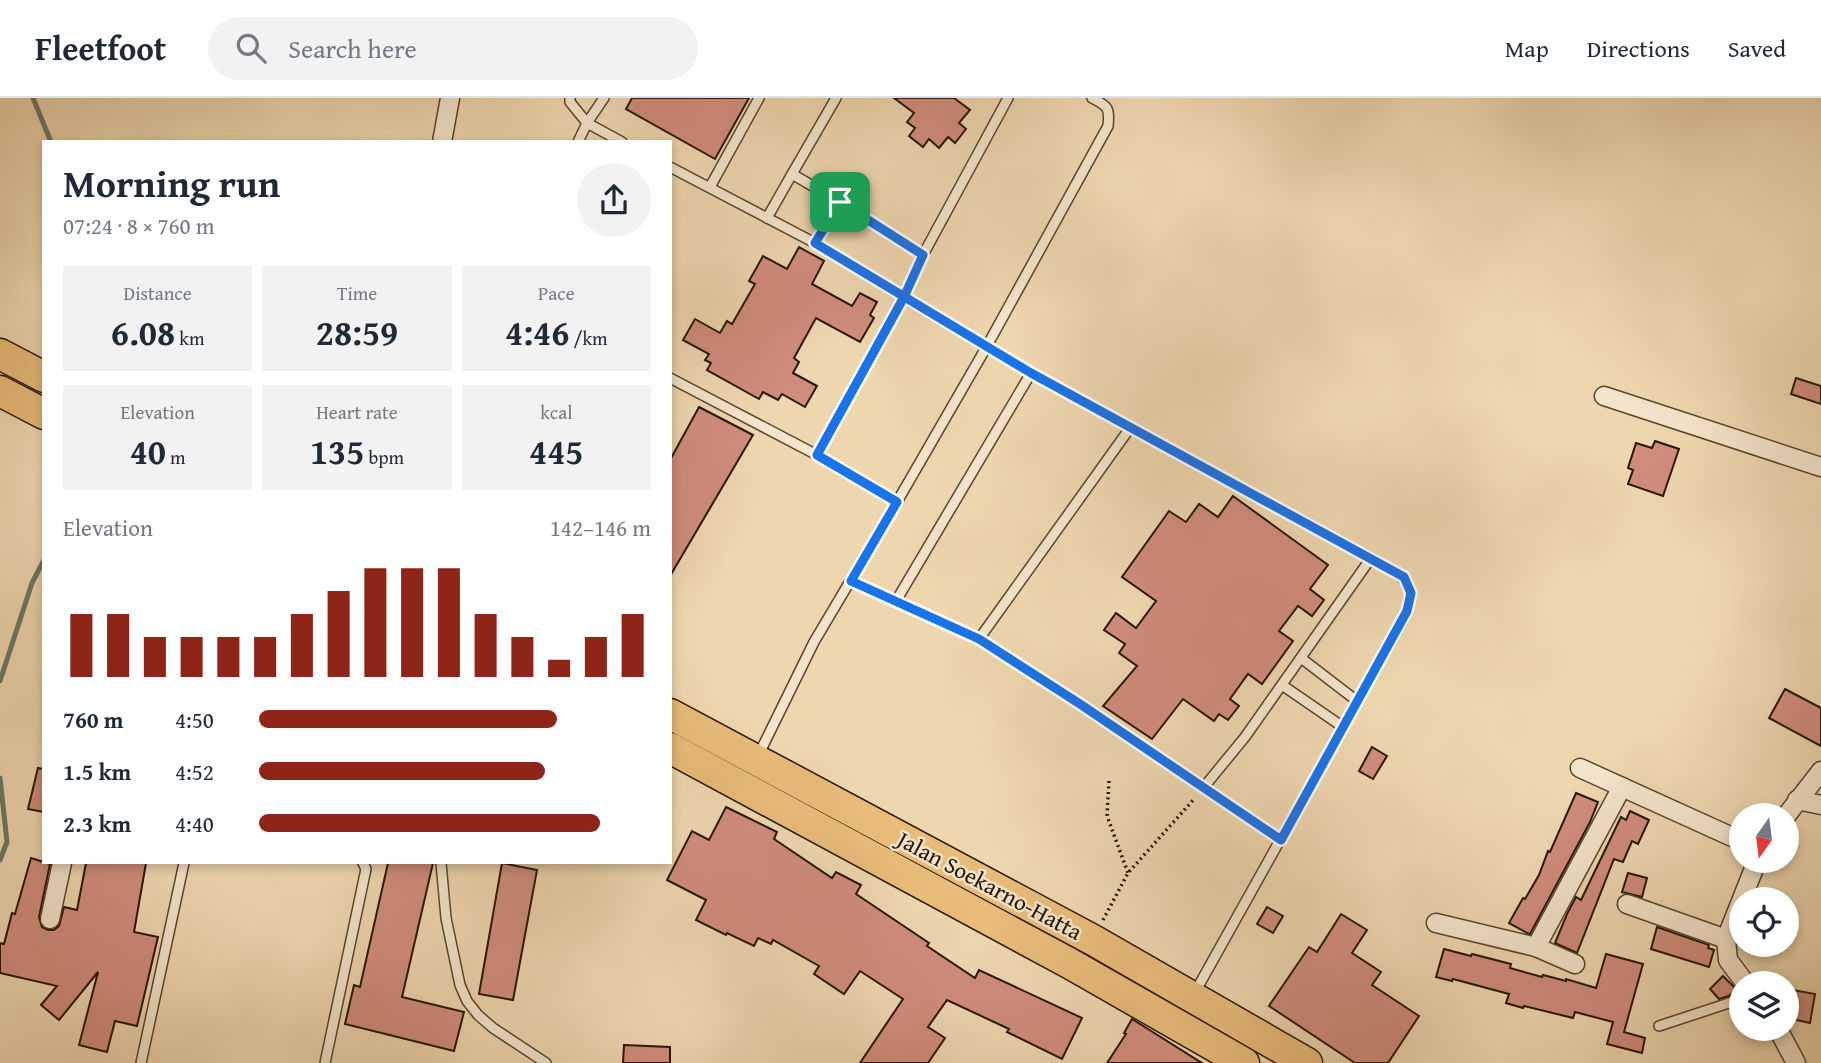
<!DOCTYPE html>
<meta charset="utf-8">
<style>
:root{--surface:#fff;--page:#f2f2f3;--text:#1f2937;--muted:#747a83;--line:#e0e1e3;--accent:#8f2418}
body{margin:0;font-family:"Gentium Book Plus",serif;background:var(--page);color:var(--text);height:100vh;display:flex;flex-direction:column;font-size:26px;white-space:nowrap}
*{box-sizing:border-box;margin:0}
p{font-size:23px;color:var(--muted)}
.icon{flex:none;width:38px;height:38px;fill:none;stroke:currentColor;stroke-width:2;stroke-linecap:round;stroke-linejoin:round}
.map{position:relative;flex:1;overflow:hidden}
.side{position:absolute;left:42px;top:42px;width:630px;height:724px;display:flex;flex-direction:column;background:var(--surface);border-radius:0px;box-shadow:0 4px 10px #0003}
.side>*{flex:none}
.needle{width:46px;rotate:194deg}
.fabs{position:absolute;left:1729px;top:705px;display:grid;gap:14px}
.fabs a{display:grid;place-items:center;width:70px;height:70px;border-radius:50%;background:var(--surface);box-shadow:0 4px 10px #0003;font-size:35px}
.pin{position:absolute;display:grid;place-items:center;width:60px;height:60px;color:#fff;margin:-30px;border-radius:14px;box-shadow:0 4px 10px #0006}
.round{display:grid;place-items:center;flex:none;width:74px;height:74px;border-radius:37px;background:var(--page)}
.overview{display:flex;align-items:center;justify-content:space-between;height:119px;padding:0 21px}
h1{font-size:38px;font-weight:700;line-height:52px}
.metrics{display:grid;grid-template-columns:repeat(3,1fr);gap:10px;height:119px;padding:7px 21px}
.metrics div{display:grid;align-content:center;border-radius:0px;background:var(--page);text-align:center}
.metrics b{font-size:35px;font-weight:700}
.metrics small{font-size:19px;font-weight:400}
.metrics p{font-size:19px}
.chart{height:196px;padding:14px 21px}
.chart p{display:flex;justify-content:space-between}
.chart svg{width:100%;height:126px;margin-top:7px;stroke:var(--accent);stroke-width:6}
ul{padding:0 21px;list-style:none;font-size:23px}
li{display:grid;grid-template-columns:112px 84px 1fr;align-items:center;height:52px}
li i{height:18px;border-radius:9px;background:var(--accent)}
header{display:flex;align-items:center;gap:42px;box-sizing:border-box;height:98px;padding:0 35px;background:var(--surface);border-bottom:2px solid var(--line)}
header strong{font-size:33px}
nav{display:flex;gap:38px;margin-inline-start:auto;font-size:24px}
.search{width:490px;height:63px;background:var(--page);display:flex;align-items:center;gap:18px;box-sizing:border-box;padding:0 24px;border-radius:38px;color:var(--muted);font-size:26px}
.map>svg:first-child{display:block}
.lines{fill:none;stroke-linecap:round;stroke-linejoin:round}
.stream{stroke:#6b7767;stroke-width:5}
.building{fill:#d08c7c;stroke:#271500;stroke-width:2}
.lane-casing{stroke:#59452c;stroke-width:12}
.street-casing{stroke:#59452c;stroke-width:21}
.highway-casing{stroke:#271500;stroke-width:33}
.path{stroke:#271500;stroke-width:3.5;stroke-dasharray:2 3.5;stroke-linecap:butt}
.lane{stroke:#f4e4cb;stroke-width:9}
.street{stroke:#f4e4cb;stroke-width:18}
.highway{stroke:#e7bb78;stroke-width:30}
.route-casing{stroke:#fff;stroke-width:14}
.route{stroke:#1a73e8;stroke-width:9}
.labels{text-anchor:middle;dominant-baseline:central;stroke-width:5;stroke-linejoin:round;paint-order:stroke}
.street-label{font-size:23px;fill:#271500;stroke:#f4e4cb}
</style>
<header>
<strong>Fleetfoot</strong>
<div class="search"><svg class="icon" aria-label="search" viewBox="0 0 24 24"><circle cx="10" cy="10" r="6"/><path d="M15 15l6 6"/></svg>Search here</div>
<nav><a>Map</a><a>Directions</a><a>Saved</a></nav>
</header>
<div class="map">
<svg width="1821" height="965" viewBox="0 0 1821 965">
<rect width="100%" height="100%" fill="#eed6af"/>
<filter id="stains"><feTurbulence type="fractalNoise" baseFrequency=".00286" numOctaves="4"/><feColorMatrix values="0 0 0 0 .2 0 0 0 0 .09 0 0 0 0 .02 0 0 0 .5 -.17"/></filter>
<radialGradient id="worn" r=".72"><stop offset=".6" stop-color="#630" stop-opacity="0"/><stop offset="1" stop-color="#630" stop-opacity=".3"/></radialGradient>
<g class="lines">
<g class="stream">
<path d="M33,0l18,44"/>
<path d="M0,583l32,-98 12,-23"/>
<path d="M0,680l7,64 -7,18"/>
</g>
</g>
<g class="building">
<path d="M632,0h117l-34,61 -89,-50z"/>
<path d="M894,0h60l16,12 -11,13 7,6 -11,14 -7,-6 -9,11 -10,-9 -6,8 -14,-11 6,-8 -8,-6 7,-9z"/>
<path d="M799,149l25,14 -12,23 40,22 8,-13 17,9 -7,13 4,3 -14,24 -44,-24 -22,40 5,4 -6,11 24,13 -12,21 -23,-13 -4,6 -15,-8 -4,7 -52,-29 4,-7 -6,-3 4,-6 -26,-14 12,-21 25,14 7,-12 5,3 23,-40 -6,-3 14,-25 24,13z"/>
<path d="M1796,280l25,8v18l-30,-10z"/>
<path d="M699,309l54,28 -83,141v-116z"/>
<path d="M1655,343l24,8 -16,47 -35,-12 5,-14 -5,-2 8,-25 16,5z"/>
<path d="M1233,398l95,69 -18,24 14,11 -12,16 -14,-10 -19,25 14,10 -31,43 -14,-10 -18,25 9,7 -11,14 -9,-6 -5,7 -31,-22 -31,40 -49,-33 34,-40 -18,-13 6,-9 -21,-14 12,-17 20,15 20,-27 -34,-24 47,-66 17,11 13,-18 19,13z"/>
<path d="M1785,591l36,19v38l-52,-28z"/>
<path d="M1372,649l15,9 -14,23 -14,-8z"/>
<path d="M38,670l6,1v43l-16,-3z"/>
<path d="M1576,695l22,9 -8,20 -60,112 -3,-1 -18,-10 14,-25 2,1 14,-24 9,-24 2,1z"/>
<path d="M726,709l51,25 -3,7 58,39 4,-6 25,13 -5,9 73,49 -2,3 48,32 4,-8 103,48 -20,41 -55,-27 2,-3 -62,-29 -19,27 17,11 -17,25h-68l43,-64 -43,-28 -16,23 -30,-20 5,-8 -46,-26 -2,4 -13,-6 -4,8 -27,-13 -1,2 -30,-15 10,-20 -39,-20 25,-49 17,9z"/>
<path d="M1630,713l19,9 -11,24 -6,-3 -9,21 -9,-3 -37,94 -22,-10 12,-29 9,-17 5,3 40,-83 5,3z"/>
<path d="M31,760l19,6 -11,53 3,10 6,3h6l5,-4 5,-19 13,3 9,-47h60l-12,69 24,5 -21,89 -22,-5 -8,31 -28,-7 19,-73 -39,48 -18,-15 16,-19 -57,-13v-30l4,1 8,-31 3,1z"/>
<path d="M388,765h45l-31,134 62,15 -10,39 -109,-27 9,-39 6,2z"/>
<path d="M502,765l35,7 -24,130 -34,-6z"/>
<path d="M1628,775l19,5 -5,19 -20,-5z"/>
<path d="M1267,809l16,9 -10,17 -16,-9z"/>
<path d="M1341,816l26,16 -15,23 29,19 -9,13 47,31 -31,47h-33l-86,-57 40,-59 8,5z"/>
<path d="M1657,829l52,18 -1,3 6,2 -5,17 -58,-18z"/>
<path d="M1444,851l27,7 1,-2 39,10 -1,4 32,9 1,-2 23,6v-2l30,9 10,-34 37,10 -19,68 21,6 -3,15 -35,-9 6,-22 -38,-10 -2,6 -49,-12 -1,2 -17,-5 3,-9 -56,-15 -1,2 -16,-4z"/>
<path d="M1723,878l13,13 -7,7 -10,3 -9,-10z"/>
<path d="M1787,891l28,5 -5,29 -18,-4 2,-11 -7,-2z"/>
<path d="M1132,921l70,44h-95l19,-29 -2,-1z"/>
<path d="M624,947l46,2v16h-47z"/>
</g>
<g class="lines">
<g class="lane-casing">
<g id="lane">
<path d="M570,0v4l17,21 17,-25"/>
<path d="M1008,0l-85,157 -20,42 128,76 340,185c32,19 51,24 31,64l-208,372"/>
<path d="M578,44l9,-19 35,19"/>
<path d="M670,69l145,76 88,54 -86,158"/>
<path d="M792,76l44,-76"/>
<path d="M710,89l49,-89"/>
<path d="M767,120l25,-44 48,28 83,53"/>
<path d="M815,145l25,-41"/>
<path d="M670,280l147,77 80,47 -83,140 -56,114"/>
<path d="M897,404l90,-156 121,-220c2,-18 0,-20 -16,-28"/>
<path d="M851,483l128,58 101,65 201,136"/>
<path d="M896,503l135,-228"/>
<path d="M979,541l151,-211"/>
<path d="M1301,560l56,43"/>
<path d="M1282,587l61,42"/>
<path d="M1204,689l41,-50 126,-179"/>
<path d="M441,765l5,55 14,67 7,16 11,14 15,13 53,35"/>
<path d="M1659,928l82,-27"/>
<path d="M141,965l43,-200"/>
<path d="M325,965l41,-194 -3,-6"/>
</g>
</g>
<g class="street-casing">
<g id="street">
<path d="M442,44l8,-44"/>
<path d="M1604,298l217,71"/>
<path d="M1580,670l161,73"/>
<path d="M1797,702l24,5"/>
<path d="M1786,718l35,-45"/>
<path d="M1627,806l99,35"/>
<path d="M50,821l12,-56"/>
<path d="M1436,825l100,24 39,17"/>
<path d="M1536,849l86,-160"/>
<path d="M1746,886l-18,-24 -2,-21 31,-78"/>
<path d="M1778,931l18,34"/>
</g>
</g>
<g class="highway-casing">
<g id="highway">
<path d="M0,256l44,23"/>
<path d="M0,293l44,23"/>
<path d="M670,616l423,226 214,123"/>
<path d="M670,650l399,215 175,100"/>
</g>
</g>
<g class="path">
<path d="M1109,683l-2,35 21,57"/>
<path d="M1103,822l25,-47 67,-75"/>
</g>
<use href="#lane" class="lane"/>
<use href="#street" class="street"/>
<use href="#highway" class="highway"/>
</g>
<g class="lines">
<g class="route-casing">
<path id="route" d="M840,104l83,53 -19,42 -87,158 80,47 -46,79 128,58 101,65 201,136 126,-229 4,-18 -7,-16 -373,-204c-72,-43 -144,-86 -216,-130l25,-41"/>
</g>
<use href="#route" class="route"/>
</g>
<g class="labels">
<g class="street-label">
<text transform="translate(990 787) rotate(28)">Jalan Soekarno-Hatta</text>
</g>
</g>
<rect width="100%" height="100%" filter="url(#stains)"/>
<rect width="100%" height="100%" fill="url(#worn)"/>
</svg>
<div class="fabs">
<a><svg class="needle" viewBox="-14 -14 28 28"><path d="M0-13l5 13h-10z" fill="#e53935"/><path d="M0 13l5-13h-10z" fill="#747a83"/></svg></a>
<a><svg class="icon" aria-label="locate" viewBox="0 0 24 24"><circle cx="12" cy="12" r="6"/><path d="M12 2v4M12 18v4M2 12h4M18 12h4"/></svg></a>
<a><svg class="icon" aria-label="layers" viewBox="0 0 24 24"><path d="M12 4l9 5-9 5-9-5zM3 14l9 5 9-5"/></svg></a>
</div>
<div class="pin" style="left:840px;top:104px;background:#1e9e55"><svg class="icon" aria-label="arrive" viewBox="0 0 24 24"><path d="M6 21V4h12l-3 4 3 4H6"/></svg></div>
<section class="side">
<div class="overview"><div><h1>Morning run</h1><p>07:24 · 8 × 760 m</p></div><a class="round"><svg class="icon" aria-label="share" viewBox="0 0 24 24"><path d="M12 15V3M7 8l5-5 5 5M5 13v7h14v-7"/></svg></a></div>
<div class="metrics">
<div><p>Distance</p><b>6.08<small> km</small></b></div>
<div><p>Time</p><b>28:59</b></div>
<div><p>Pace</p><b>4:46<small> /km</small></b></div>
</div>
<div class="metrics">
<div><p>Elevation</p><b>40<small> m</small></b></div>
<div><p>Heart rate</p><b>135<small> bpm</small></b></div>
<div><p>kcal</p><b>445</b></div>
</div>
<div class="chart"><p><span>Elevation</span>142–146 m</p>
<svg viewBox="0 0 160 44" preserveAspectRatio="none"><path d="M5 44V22M15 44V22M25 44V30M35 44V30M45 44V30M55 44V30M65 44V22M75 44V14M85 44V6M95 44V6M105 44V6M115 44V22M125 44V30M135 44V38M145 44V30M155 44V22"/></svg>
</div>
<ul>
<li><b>760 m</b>4:50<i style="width:76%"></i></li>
<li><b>1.5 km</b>4:52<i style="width:73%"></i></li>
<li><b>2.3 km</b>4:40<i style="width:87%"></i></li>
</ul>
</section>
</div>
